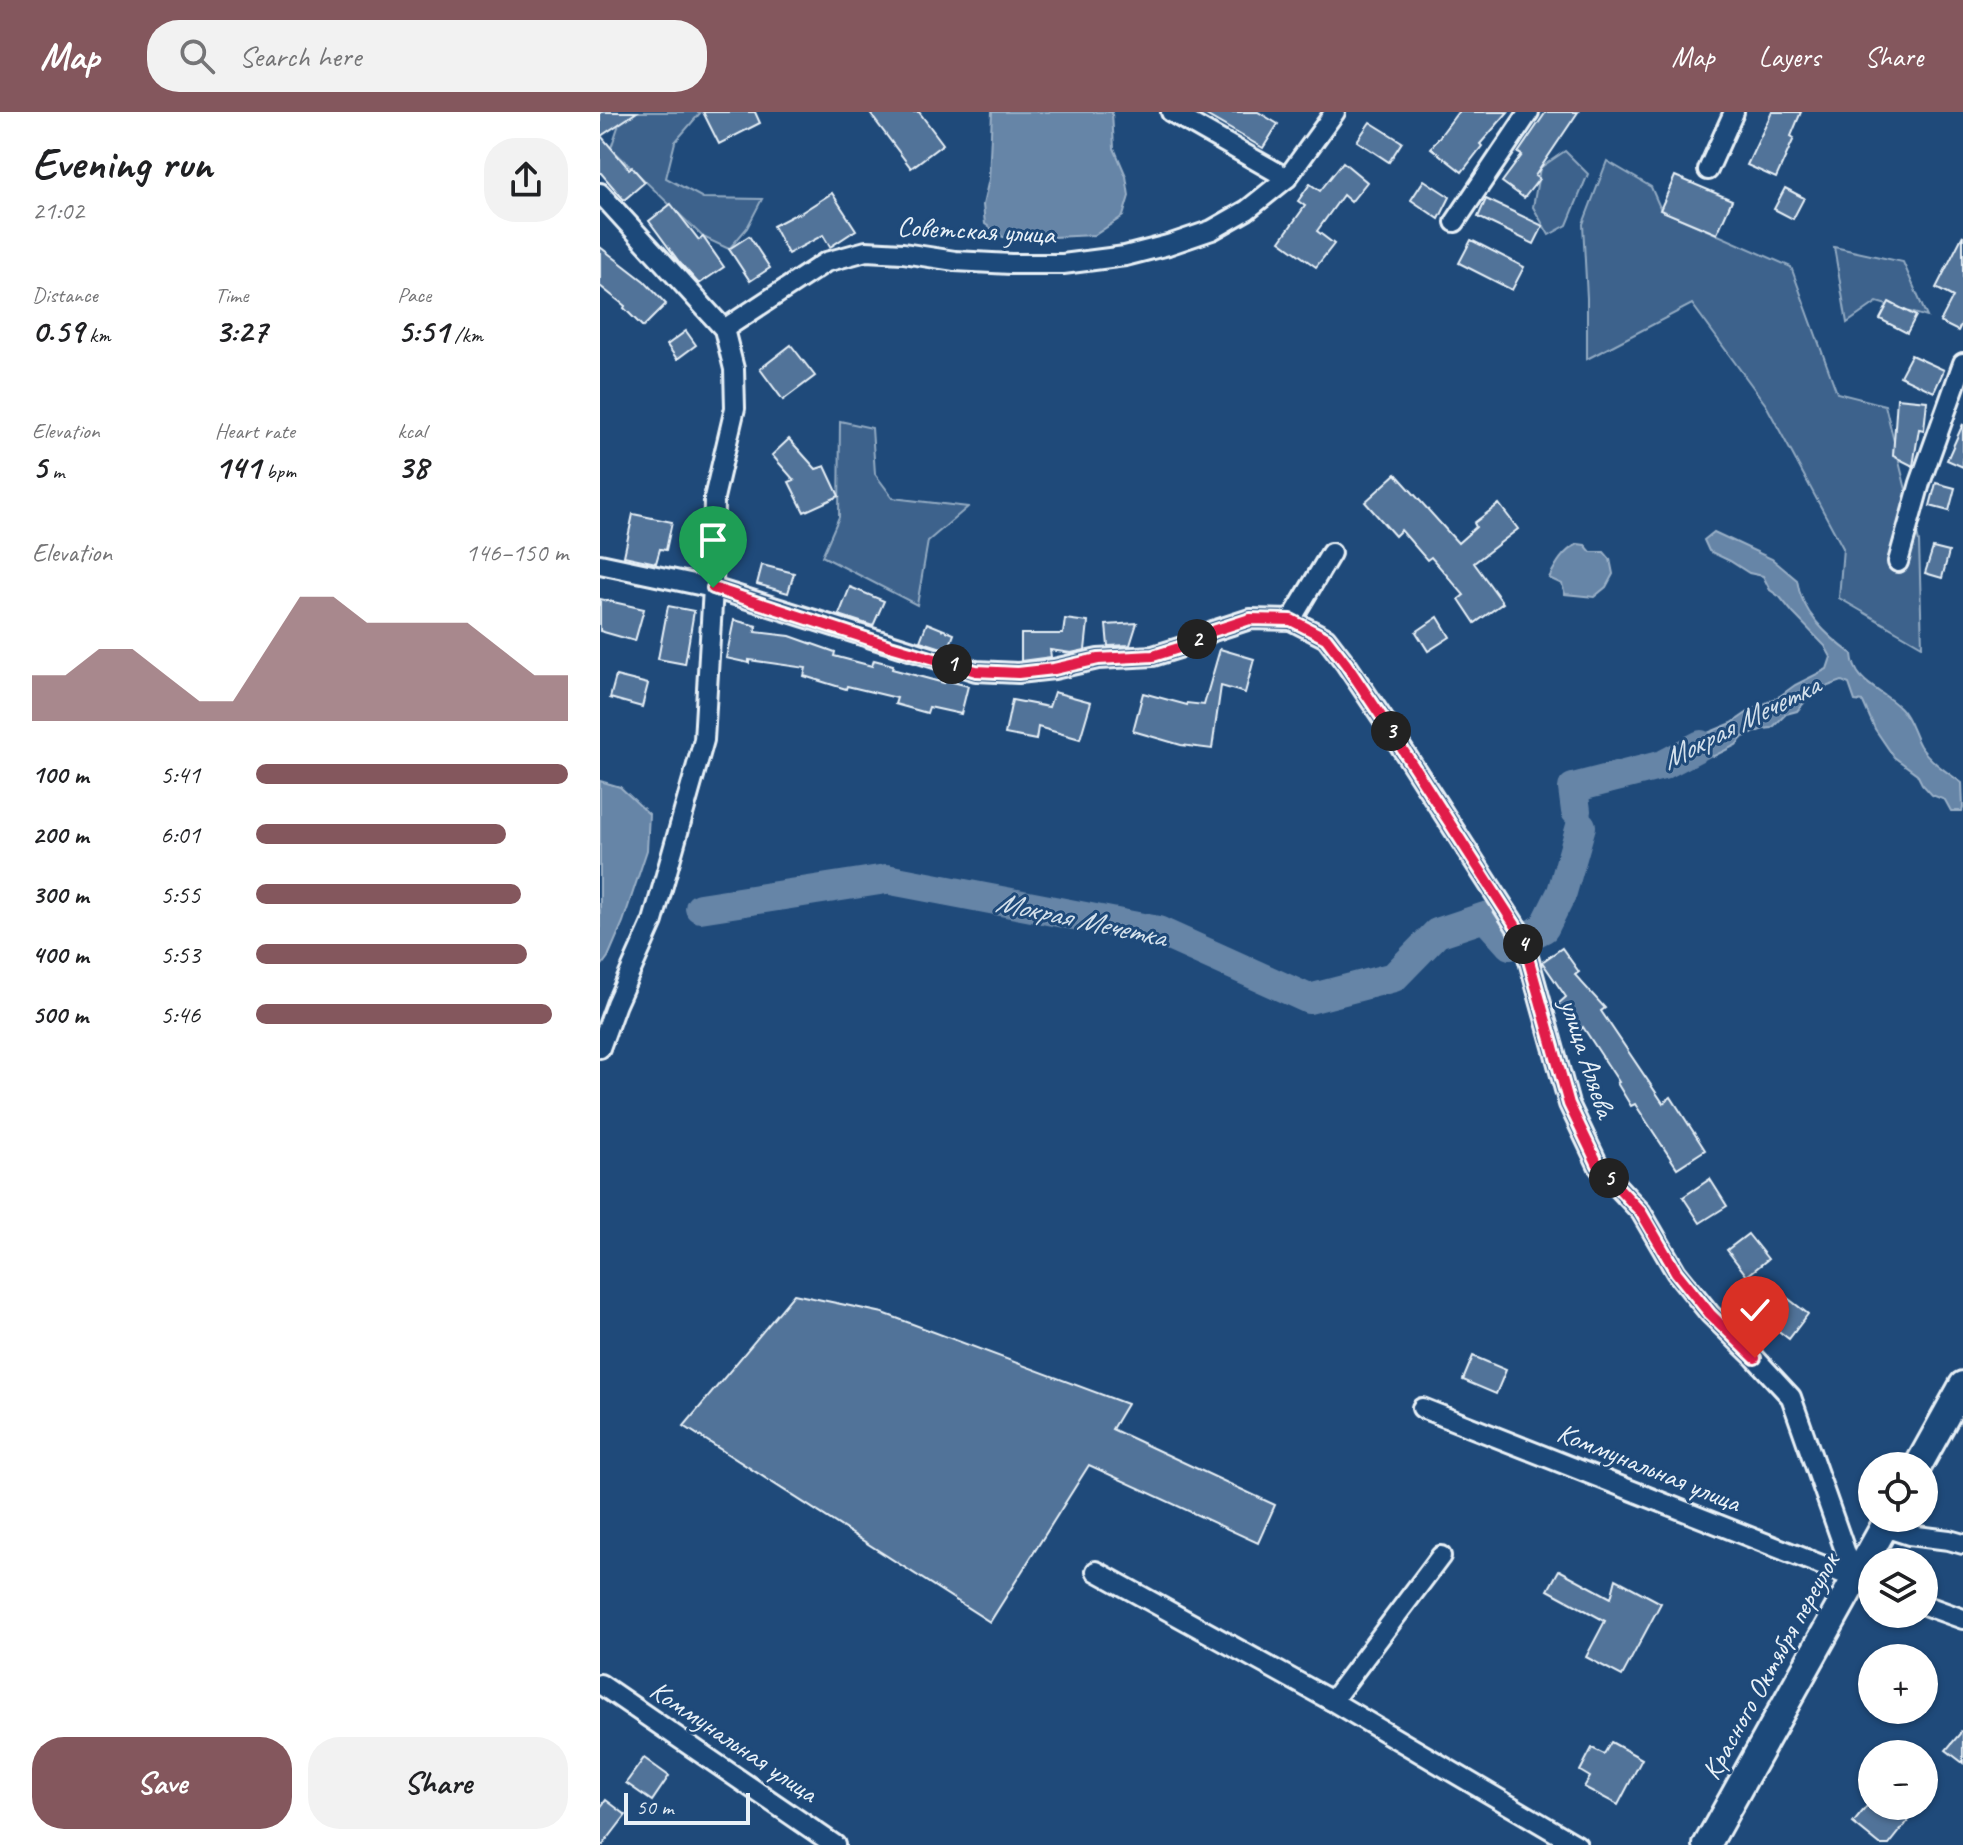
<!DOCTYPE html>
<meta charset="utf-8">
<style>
:root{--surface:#fff;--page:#f2f2f2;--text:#202124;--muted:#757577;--accent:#84575d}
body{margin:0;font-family:Caveat,sans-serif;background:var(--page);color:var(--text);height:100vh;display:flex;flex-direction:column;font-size:30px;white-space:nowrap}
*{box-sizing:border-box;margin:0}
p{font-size:26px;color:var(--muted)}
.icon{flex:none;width:44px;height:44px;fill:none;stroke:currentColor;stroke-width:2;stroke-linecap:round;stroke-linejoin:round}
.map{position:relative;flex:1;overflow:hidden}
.details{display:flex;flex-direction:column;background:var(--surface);width:600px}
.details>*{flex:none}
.buttons{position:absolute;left:1258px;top:1340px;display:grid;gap:16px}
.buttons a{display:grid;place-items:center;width:80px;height:80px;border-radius:50%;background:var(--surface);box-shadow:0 2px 6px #0004;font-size:40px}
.scale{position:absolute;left:24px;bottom:20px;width:126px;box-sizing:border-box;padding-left:8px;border:4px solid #e8f1f8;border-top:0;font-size:22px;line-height:28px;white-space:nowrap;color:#e8f1f8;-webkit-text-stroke:6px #1f4a7a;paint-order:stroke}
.pin{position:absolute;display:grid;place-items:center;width:68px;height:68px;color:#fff;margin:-82px -34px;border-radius:50% 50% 50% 0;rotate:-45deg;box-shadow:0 0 8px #0007}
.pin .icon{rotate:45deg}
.km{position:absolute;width:40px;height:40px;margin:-20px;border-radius:50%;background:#222;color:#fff;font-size:22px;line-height:40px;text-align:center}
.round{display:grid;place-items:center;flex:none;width:84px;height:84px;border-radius:32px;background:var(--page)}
.overview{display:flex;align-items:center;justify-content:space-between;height:136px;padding:0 32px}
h1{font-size:44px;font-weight:800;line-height:60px}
.metrics{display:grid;grid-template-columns:repeat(3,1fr);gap:12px;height:136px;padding:8px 32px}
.metrics div{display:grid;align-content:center}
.metrics b{font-size:34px;font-weight:800}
.metrics small{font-size:22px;font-weight:400}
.metrics p{font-size:22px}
.chart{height:224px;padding:16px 32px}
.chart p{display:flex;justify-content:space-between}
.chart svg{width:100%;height:144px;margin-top:8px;fill:var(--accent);opacity:.7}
.action{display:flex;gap:16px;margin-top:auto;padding:16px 32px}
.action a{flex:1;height:92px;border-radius:32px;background:var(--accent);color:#fff;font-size:32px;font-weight:800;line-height:92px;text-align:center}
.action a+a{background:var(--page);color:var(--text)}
ul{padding:0 32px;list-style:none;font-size:26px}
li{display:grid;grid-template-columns:128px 96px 1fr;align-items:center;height:60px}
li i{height:20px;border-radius:10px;background:var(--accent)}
header{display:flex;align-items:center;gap:48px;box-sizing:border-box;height:112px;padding:0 40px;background:var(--accent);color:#fff}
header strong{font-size:38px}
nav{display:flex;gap:44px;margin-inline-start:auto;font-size:28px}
.search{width:560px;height:72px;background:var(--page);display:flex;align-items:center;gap:20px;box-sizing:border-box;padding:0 28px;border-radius:32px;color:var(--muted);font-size:30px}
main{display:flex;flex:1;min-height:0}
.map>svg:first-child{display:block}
.green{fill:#3c628c;stroke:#92aac2;stroke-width:2}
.water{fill:#6685a7;stroke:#9ab0c7;stroke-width:2}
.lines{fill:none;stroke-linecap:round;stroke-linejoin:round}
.river{stroke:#6685a7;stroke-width:30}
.building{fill:#517399;stroke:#e8f1f8;stroke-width:2}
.street-casing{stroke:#e8f1f8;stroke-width:24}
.secondary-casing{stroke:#e8f1f8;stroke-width:32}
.street{stroke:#1f4a7a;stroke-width:18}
.secondary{stroke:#1f4a7a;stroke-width:26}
.route-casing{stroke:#fff;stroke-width:16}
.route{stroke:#e11d48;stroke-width:10}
.labels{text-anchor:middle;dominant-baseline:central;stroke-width:6;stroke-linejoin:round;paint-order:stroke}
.street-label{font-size:28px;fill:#e8f1f8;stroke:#1f4a7a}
.water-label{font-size:30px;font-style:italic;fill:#d4e1ec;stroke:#1f4a7a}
</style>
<header>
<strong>Map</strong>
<div class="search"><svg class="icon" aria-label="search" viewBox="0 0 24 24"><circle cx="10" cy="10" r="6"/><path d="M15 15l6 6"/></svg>Search here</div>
<nav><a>Map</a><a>Layers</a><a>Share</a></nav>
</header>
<main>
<section class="details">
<div class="overview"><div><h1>Evening run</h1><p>21:02</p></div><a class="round"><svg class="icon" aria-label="share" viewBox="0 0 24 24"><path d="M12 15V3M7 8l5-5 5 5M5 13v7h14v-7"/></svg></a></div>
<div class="metrics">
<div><p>Distance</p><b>0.59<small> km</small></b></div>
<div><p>Time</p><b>3:27</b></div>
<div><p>Pace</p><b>5:51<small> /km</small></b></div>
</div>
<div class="metrics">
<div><p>Elevation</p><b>5<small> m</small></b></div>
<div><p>Heart rate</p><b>141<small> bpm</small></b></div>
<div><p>kcal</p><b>38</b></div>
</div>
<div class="chart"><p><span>Elevation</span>146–150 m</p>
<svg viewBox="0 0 160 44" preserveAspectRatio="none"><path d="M0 44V30L10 30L20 22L30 22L40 30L50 38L60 38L70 22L80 6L90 6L100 14L110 14L120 14L130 14L140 22L150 30L160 30V44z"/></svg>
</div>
<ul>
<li><b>100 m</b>5:41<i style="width:100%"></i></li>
<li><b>200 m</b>6:01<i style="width:80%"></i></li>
<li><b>300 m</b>5:55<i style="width:85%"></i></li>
<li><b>400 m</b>5:53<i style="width:87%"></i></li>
<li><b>500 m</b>5:46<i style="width:95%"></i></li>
</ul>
<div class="action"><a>Save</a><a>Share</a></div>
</section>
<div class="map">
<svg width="1363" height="1733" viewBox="0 0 1363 1733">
<rect width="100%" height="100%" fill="#1f4a7a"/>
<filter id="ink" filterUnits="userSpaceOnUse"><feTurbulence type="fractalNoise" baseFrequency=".0125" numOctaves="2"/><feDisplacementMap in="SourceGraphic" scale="16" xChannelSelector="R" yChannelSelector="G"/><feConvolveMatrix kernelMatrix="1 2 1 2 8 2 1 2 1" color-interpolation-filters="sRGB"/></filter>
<g filter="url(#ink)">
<g class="green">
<path d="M23,0h78l-26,30 -9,36 37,20 59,1 -15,29 -18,21 -26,-12 -92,-89z"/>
<path d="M965,39l23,23 -21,51 -18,10 -16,-28 7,-39z"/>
<path d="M1007,49l44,26 10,23 130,57 46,126 48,12 34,137 3,104 -83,-48 4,-50 -77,-143 -74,-101 -105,55v-61l-4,-74z"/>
<path d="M1234,135l69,15 24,55 -50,-15 -30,21z"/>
<path d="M240,309l32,7 3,46 18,24 75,9 -40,34 -11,64 -95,-49 17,-39z"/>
</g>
<g class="water">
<path d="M392,0h120l2,36 12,28 3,20 -6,20 -28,19 -64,3 -28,-1 -18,-13 -2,-19 6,-26z"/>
<path d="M1114,420l58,27 25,21c4,32 30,56 55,74 2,30 30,35 48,54 10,10 13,26 20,38 11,16 27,26 42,37l1,25 -1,3h-11l-6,-11 -13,-5 -10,-11 -5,-10 -23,-17 -19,-28 -12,-27 -8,-1 -6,-17 -7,-3 -28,10 -17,20 -11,3 -14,14 -9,1 -20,8 -7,8 -22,11 -7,-1 -11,3 -22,11h-9l-2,-11 35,-21 34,-14 16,-11 32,-16 15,-11 32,-16 4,-12 -6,-11 -32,-33 -13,-16 -10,-7 -7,-14 -14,-3 -19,-12 -21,-10 -5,-11z"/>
<path d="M978,432l7,1 6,7h13l6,7 3,15 -7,13 -12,10 -29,-3 -3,-10 -13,-6c7,-14 14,-27 29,-34z"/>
<path d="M0,669l20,6 29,27 -2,36 -24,72 -15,35 -8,11z"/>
</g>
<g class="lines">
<g class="river">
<path d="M976,699l-3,-23 90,-23 38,-20"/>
<path d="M100,796l186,-29 272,52 151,68 85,-22 43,-44 48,-16 25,28 34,-17 18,-36 19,-66"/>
</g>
</g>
<g class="building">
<path d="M0,0h37l-36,24 28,33 3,-2 13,15 -21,18 -24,-28z"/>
<path d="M103,0h52l5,11 -41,21z"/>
<path d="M269,0h50l24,32 -32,24z"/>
<path d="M601,0h57l20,12 -15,24z"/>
<path d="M858,0h50l-28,32 2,2 -20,26 -31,-24z"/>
<path d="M946,0h32l-43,64 4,3 -15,19 -22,-16 20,-27 -4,-2z"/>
<path d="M1172,0h29l-10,24 3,2 -18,40 -29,-13z"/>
<path d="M770,10l32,20 -13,20 -32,-21z"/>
<path d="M743,50l24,20 -16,20 -8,-7 -26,36 17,13 -18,23 -36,-26 25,-35 -7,-5 12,-17 10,7z"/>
<path d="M1075,64l57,24 -15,34 -57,-24z"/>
<path d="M824,68l26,17 -11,22 -28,-19z"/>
<path d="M1185,76l19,10 -11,21 -19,-10z"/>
<path d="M232,81l24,37 -26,17 -7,-12 -35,19 -15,-28 25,-13 1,1z"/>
<path d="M886,87l57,27 -9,18 -56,-27z"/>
<path d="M71,92l28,36 4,-3 21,30 -25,17 -19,-21 -31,-42z"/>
<path d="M1363,123v86l-5,10 -18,-9 13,-25 -17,-9z"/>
<path d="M149,124l21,32 -20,13 -21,-32z"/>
<path d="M871,128l53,27 -12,23 -53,-27z"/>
<path d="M0,135l44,34 22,23 -23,23 -19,-19 1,-2 -25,-20z"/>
<path d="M1289,190l27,14 -9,17 -27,-14z"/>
<path d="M86,219l10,14 -19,14 -10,-14z"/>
<path d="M191,233l24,31 -32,24 -23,-31z"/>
<path d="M1311,243l33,15 -10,22 -34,-16z"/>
<path d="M1297,286l30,3 -3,29 -5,-1 -6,37 -20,-10z"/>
<path d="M1363,312v43l-16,-7z"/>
<path d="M189,327l27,30 9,-3 14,30 -35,16 -15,-30 5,-2 -22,-25z"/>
<path d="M796,362l62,69 18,-16 -2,-4 25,-19 19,25 -44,34 29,40 -28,20 -16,-24 5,-4 -33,-38 -4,3 -26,-30 -6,6 -30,-34z"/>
<path d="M1336,371l19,5 -6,23 -19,-5z"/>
<path d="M33,402l39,8 -6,28 -6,-1 -4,14 -32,-7z"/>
<path d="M1333,436l16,4 -7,26 -17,-5z"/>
<path d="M162,453l32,8 -6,20 -31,-9z"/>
<path d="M250,475l34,14 -11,25 -34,-11z"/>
<path d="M0,487l44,10 -9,32 -35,-10z"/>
<path d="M68,494l26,5 -9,53 -27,-5z"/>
<path d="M838,505l12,20 -22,14 -12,-19z"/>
<path d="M465,507l23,3 -3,28 -14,3 -21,-3 1,7 -30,4v-27h42z"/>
<path d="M134,508l23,6 -2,6 35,4 45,16 -1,4 38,10 2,-6 19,5 -1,4 52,14 1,-3 23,6 -7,28 -32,-7 -2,6 -32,-9 2,-6 -50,-12 -1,3 -42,-13 2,-8 -57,-8v3l-23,-5z"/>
<path d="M327,511l27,11 -6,16 -28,-9z"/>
<path d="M537,511l-7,22 -22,1 -2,-21z"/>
<path d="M620,537l34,10 -9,34 -24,-7 -9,63 -31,-4 -48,-14 10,-38 44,12v-2l17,2z"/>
<path d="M16,564l32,8 -6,23 -32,-9z"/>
<path d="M454,580l37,10 -11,37 -42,-12 -2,13 -31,-6 7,-34 37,7z"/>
<path d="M962,836l17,24 -4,3 30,33 -4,3 62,92 8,-6 34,53 -28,18 -42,-64 -4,2 -14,-23 2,-1 -36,-55 -3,3 -22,-26 8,-7 -24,-35z"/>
<path d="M1110,1067l17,27 -27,17 -17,-26z"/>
<path d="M1148,1122l20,25 -21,17 -20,-26z"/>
<path d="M1181,1181l27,21 -19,25 -27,-21z"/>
<path d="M194,1182l89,19 244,91 -15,25 163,76 -17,38 -169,-78 -99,157 -306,-196z"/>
<path d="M873,1244l33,14 -10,24 -33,-14z"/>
<path d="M959,1458l52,28 5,-19 45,24 -39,73 -36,-19 19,-36 -57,-31z"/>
<path d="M1363,1618v33l-17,-13z"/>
<path d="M1011,1630l31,17 -24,46 -34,-18 6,-10 -10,-6 12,-23 12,6z"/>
<path d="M44,1646l25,18 -17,25 -26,-18z"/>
<path d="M6,1688l20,15 -23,30h-3v-37z"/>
<path d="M1267,1694h53l-31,39h-9l-27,-22z"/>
</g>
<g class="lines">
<g class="street-casing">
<g id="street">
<path d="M571,0l116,66"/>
<path d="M1108,58l26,-58"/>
<path d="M0,81l124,136 10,40 1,39 -21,90 -1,90 -9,152 -51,181 -37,83 -16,44"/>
<path d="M855,110l74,-110"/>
<path d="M124,217l102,-67 40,-11 37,2 52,8 56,3h52l62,-8 43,-11 44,-15 35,-20 40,-32 48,-66"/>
<path d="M1298,450l22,-79 43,-120"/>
<path d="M0,452l113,24 263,83 42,2 36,-4 44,-10 55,-3 29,-9 31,-16 37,-12 41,1 35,18 20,26 37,55 134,209 9,22 43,154 30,63 42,45 35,60 34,42 45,44 36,39 64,182"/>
<path d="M691,508l40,-67"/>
<path d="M822,1296l450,177"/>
<path d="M1284,1415l25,8 40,5 14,4"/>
<path d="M496,1459l236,130 245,144"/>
<path d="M1324,1493l39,14"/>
<path d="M0,1572l235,161"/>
<path d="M732,1589l109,-145"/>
</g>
</g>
<g class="secondary-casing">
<g id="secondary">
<path d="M1318,1354l45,-81"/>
<path d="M1107,1733l182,-327"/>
</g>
</g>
<use href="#street" class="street"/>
<use href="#secondary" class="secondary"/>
</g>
</g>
<g class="lines" filter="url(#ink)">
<g class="route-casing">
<path id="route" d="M113,476l177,58 86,25 42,2 36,-4 44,-10 55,-3 29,-9 31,-16 37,-12 41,1 35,18 20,26 37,55 134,209 9,22 43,154 30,63 42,45 35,60 34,42 45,44"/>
</g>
<use href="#route" class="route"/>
</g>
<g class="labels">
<g class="street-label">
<text transform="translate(376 118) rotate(3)">Советская улица</text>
<text transform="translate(988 946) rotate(72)">улица Аляева</text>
<text transform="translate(1049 1355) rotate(22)">Коммунальная улица</text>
<text transform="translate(1170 1554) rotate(-61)">Красного Октября переулок</text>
<text transform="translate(134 1629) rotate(34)">Коммунальная улица</text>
</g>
<g class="water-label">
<text transform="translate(1140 610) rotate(-27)">Мокрая Мечетка</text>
<text transform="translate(481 807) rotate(12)">Мокрая Мечетка</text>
</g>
</g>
</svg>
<div class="buttons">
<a><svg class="icon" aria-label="locate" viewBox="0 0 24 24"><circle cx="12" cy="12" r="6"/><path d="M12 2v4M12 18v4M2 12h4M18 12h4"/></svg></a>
<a><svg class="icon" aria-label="layers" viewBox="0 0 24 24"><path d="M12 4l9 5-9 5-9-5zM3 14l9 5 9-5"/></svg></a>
<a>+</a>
<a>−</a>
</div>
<div class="scale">50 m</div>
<div class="pin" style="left:113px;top:476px;background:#1e9e55"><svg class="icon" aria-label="arrive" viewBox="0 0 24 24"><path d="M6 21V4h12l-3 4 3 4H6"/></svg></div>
<div class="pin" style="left:1155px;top:1246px;background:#d93025"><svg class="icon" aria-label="check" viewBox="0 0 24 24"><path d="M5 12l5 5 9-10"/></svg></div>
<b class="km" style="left:352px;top:552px">1</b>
<b class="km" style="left:597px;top:527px">2</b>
<b class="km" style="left:791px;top:619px">3</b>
<b class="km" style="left:923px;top:832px">4</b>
<b class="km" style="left:1009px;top:1066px">5</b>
</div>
</main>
